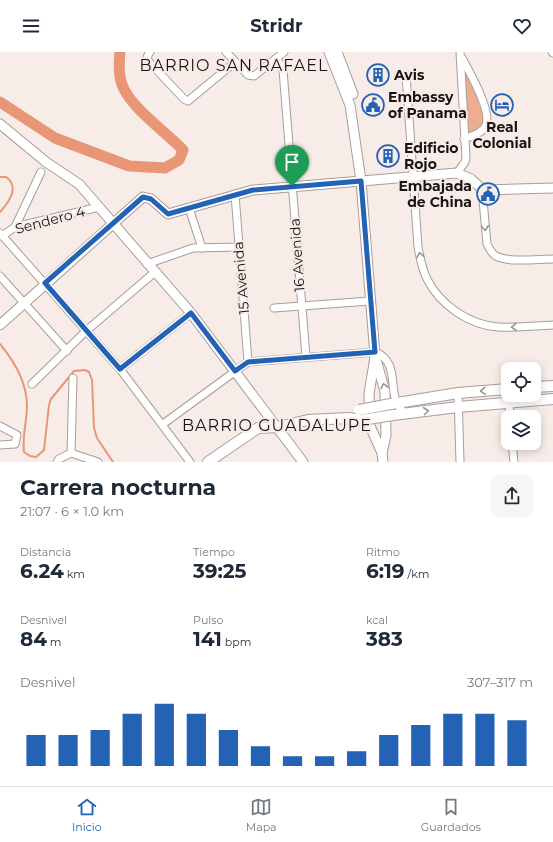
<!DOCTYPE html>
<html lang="es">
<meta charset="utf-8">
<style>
:root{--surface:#fff;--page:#f6f6f7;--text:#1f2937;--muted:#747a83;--line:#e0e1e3;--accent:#2362b4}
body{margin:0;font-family:Montserrat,sans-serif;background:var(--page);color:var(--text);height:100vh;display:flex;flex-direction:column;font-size:15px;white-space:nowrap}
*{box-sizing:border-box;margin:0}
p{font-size:13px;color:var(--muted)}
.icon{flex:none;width:22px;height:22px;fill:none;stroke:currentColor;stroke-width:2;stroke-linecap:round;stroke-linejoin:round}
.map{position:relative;height:410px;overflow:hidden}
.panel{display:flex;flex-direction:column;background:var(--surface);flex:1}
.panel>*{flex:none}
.fabs{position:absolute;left:501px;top:310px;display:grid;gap:8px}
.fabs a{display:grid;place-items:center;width:40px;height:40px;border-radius:8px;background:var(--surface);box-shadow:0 2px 10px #0003;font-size:20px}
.pin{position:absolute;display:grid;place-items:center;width:34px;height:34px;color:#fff;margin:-41px -17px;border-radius:50% 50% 50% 0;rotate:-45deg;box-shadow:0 0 4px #0007}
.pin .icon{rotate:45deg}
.round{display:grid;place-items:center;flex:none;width:42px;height:42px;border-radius:8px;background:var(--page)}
.head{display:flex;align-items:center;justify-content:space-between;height:68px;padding:0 20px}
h1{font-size:22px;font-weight:700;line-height:30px}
.figures{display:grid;grid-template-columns:repeat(3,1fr);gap:6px;height:68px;padding:4px 20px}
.figures div{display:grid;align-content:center}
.figures b{font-size:20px;font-weight:700}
.figures small{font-size:11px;font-weight:400}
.figures p{font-size:11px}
.chart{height:112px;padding:8px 20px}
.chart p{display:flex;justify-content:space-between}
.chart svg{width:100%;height:72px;margin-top:4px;stroke:var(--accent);stroke-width:6}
header{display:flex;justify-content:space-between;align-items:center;height:52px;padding:0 20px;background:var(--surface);font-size:18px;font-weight:700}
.tabs{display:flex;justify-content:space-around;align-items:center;height:56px;border-top:1px solid var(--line);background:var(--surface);font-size:11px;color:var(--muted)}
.tabs a{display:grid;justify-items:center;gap:2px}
.tabs .selected{color:var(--accent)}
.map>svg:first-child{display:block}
.green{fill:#eeac92}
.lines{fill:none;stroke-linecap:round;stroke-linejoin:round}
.stream{stroke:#e99676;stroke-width:2}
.river{stroke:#e99676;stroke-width:11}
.minor-casing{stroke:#a89d99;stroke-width:9}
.tertiary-casing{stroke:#a89d99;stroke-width:11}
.secondary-casing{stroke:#a89d99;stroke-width:12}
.minor{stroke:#fff;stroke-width:7}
.tertiary{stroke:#fff;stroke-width:9}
.secondary{stroke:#fff;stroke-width:10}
.secondary-bridge-casing{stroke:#a89d99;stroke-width:12;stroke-linecap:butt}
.secondary-bridge{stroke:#fff;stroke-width:10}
.oneway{stroke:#979594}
.route-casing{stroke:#fff;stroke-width:8}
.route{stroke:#2362b4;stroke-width:5}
.labels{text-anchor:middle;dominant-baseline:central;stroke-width:4;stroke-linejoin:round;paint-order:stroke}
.poi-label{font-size:14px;font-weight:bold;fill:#181412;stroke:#f7ece7;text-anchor:start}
.street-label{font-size:14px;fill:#181412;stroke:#f7ece7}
.quarter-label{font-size:16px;letter-spacing:1px;fill:#181412;stroke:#f7ece7}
</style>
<header><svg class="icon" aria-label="menu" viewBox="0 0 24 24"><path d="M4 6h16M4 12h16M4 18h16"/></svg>Stridr<svg class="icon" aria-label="heart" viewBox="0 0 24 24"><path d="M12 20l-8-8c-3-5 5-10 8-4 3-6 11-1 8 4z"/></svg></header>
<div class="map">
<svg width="553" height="410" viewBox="0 0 553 410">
<rect width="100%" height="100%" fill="#f7ece7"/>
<path class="green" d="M463,17l4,1 17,46c-1,11 -6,14 -15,18z"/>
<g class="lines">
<g class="stream">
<path d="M0,125h6c14,10 3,25 -6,35"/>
<path d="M0,292c14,17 27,39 27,62 0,15 -5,30 -3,46l6,4 6,1 8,-7 5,-45 2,-6 23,-28 11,-1 4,2 3,8 2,48 3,10 16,24"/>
</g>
<path class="river" d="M0,50l55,36 74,28 36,2 14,-8 4,-10c-17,-18 -49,-40 -59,-61 -6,-11 -5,-25 -4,-37"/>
<g class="minor-casing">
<g id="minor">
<path d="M150,0l-3,5 2,5 35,37 4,2 47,-39"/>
<path d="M226,0l22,23 6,1 30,-24"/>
<path d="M552,0l1,1"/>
<path d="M462,6c7,13 32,56 23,69 -4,7 -14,9 -21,12"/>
<path d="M277,7l6,11 23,287"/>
<path d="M406,23l12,172c2,11 4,22 9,32 13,26 42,46 71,48 18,1 37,-1 55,-2"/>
<path d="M457,121l8,-11 1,-4 -6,-106"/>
<path d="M482,137l5,55c2,4 5,10 9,12 13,7 42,3 57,3"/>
<path d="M235,142l13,168"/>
<path d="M189,156l13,40"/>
<path d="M15,175l26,-55"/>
<path d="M0,181l120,136 70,93"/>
<path d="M2,184l13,-9 84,-20"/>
<path d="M147,212l46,-16 46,-1"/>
<path d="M0,224l67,75"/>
<path d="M274,256l96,-7"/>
<path d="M120,317l71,-56"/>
<path d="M32,332l54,-53 69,-59"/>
<path d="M458,341l2,69"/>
<path d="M509,351l1,14"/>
<path d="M163,372l85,-62 127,-10c29,12 8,44 30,61"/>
<path d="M0,374l17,9 -2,9 -15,1"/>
<path d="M512,391l2,19"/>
<path d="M71,401l27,9"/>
<path d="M57,410l2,-3 12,-6 2,-75"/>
</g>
</g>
<g class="tertiary-casing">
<g id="tertiary">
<path d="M329,0l21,53 11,76 14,175 10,36 1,43 -4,18 1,9"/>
<path d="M337,0l16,42"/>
<path d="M0,72l46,38 33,22 112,129 112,149"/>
<path d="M0,273l143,-128 8,2 17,15 85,-24 204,-17 14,6 11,10 4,1 67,-2"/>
<path d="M375,305l-6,37 1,32 12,27"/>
</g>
</g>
<g class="secondary-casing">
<g id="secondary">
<path d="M534,335l19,-1"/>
<path d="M391,352l67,-11 50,-4"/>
<path d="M393,363l65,-8 95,-8"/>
<path d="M208,410l50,-34 20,-1 30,-7 40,-2 14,2"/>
</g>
</g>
<use href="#minor" class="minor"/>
<use href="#tertiary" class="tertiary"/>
<use href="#secondary" class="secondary"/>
<g class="secondary-bridge-casing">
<g id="secondary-bridge">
<path d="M359,358l32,-6"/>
<path d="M362,368l31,-5"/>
</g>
</g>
<use href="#secondary-bridge" class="secondary-bridge"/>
</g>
<defs><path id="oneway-chevron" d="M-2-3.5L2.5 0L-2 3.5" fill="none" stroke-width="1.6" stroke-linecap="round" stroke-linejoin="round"/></defs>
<g class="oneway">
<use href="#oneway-chevron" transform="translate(485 176) rotate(85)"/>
<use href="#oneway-chevron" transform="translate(420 203) rotate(-101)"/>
<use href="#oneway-chevron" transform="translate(514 275) rotate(179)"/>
<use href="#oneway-chevron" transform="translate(384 334) rotate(-102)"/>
<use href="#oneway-chevron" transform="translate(483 339) rotate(176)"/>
<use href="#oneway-chevron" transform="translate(426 359) rotate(-7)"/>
</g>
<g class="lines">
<g class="route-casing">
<path id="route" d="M361,129l14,171 -127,10 -13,9 -44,-58 -71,56 -75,-86 98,-86 8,2 17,15 85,-24z"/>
</g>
<use href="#route" class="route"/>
</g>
<defs>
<g id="building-ring" transform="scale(1.15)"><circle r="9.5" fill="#f7ece7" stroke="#2362b4" stroke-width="1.5"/><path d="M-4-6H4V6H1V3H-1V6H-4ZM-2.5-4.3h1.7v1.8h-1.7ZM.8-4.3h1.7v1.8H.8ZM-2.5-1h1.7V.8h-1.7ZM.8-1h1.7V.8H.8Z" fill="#2362b4"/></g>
<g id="civic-ring" transform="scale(1.15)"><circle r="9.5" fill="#f7ece7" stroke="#2362b4" stroke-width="1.5"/><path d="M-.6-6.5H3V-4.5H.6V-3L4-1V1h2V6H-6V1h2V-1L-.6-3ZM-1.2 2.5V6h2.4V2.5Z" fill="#2362b4"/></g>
<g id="hotel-ring" transform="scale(1.15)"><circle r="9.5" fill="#f7ece7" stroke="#2362b4" stroke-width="1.5"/><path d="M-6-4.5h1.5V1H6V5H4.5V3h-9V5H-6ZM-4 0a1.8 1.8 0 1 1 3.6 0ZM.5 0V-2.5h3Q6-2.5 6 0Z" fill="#2362b4"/></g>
</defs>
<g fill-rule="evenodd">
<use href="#building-ring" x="378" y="23"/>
<use href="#civic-ring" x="373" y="53"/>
<use href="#hotel-ring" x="502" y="53"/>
<use href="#building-ring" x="388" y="104"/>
<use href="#civic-ring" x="488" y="142"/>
</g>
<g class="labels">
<g class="poi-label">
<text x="394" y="23">Avis</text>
<text x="388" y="45">Embassy<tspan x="388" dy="16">of Panama</tspan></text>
<text x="502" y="75" text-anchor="middle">Real<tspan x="502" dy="16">Colonial</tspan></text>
<text x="404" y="96">Edificio<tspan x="404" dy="16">Rojo</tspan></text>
<text x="472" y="134" text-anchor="end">Embajada<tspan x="472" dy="16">de China</tspan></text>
</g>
<g class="street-label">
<text transform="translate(50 168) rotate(-15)">Sendero 4</text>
<text transform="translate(297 203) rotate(-94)">16 Avenida</text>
<text transform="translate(241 226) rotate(-95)">15 Avenida</text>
</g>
<g class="quarter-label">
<text x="234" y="13">BARRIO SAN RAFAEL</text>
<text x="277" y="373">BARRIO GUADALUPE</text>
</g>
</g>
</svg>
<div class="fabs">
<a><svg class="icon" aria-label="locate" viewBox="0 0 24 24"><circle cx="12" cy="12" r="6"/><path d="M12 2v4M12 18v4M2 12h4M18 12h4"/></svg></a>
<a><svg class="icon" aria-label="layers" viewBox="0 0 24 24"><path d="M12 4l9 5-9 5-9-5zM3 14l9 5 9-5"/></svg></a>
</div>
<div class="pin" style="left:292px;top:134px;background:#1e9e55"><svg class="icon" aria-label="arrive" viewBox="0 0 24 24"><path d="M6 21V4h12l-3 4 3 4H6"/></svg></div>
</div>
<section class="panel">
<div class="head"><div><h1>Carrera nocturna</h1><p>21:07 · 6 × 1.0 km</p></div><a class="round"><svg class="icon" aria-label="share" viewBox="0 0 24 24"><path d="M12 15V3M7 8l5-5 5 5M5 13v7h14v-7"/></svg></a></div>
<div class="figures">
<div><p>Distancia</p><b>6.24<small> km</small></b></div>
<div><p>Tiempo</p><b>39:25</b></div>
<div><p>Ritmo</p><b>6:19<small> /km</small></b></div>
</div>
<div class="figures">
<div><p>Desnivel</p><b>84<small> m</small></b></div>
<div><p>Pulso</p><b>141<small> bpm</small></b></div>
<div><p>kcal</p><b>383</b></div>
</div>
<div class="chart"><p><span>Desnivel</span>307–317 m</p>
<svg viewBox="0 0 160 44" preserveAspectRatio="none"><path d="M5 44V25M15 44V25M25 44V22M35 44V12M45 44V6M55 44V12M65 44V22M75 44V32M85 44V38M95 44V38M105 44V35M115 44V25M125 44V19M135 44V12M145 44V12M155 44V16"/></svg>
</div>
</section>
<nav class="tabs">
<a class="selected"><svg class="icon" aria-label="home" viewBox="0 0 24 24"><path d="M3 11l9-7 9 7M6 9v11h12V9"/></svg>Inicio</a>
<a><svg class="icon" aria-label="map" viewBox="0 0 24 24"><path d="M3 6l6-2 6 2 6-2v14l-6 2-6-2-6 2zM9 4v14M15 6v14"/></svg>Mapa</a>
<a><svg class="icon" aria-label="saved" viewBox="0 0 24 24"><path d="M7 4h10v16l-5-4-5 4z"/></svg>Guardados</a>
</nav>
